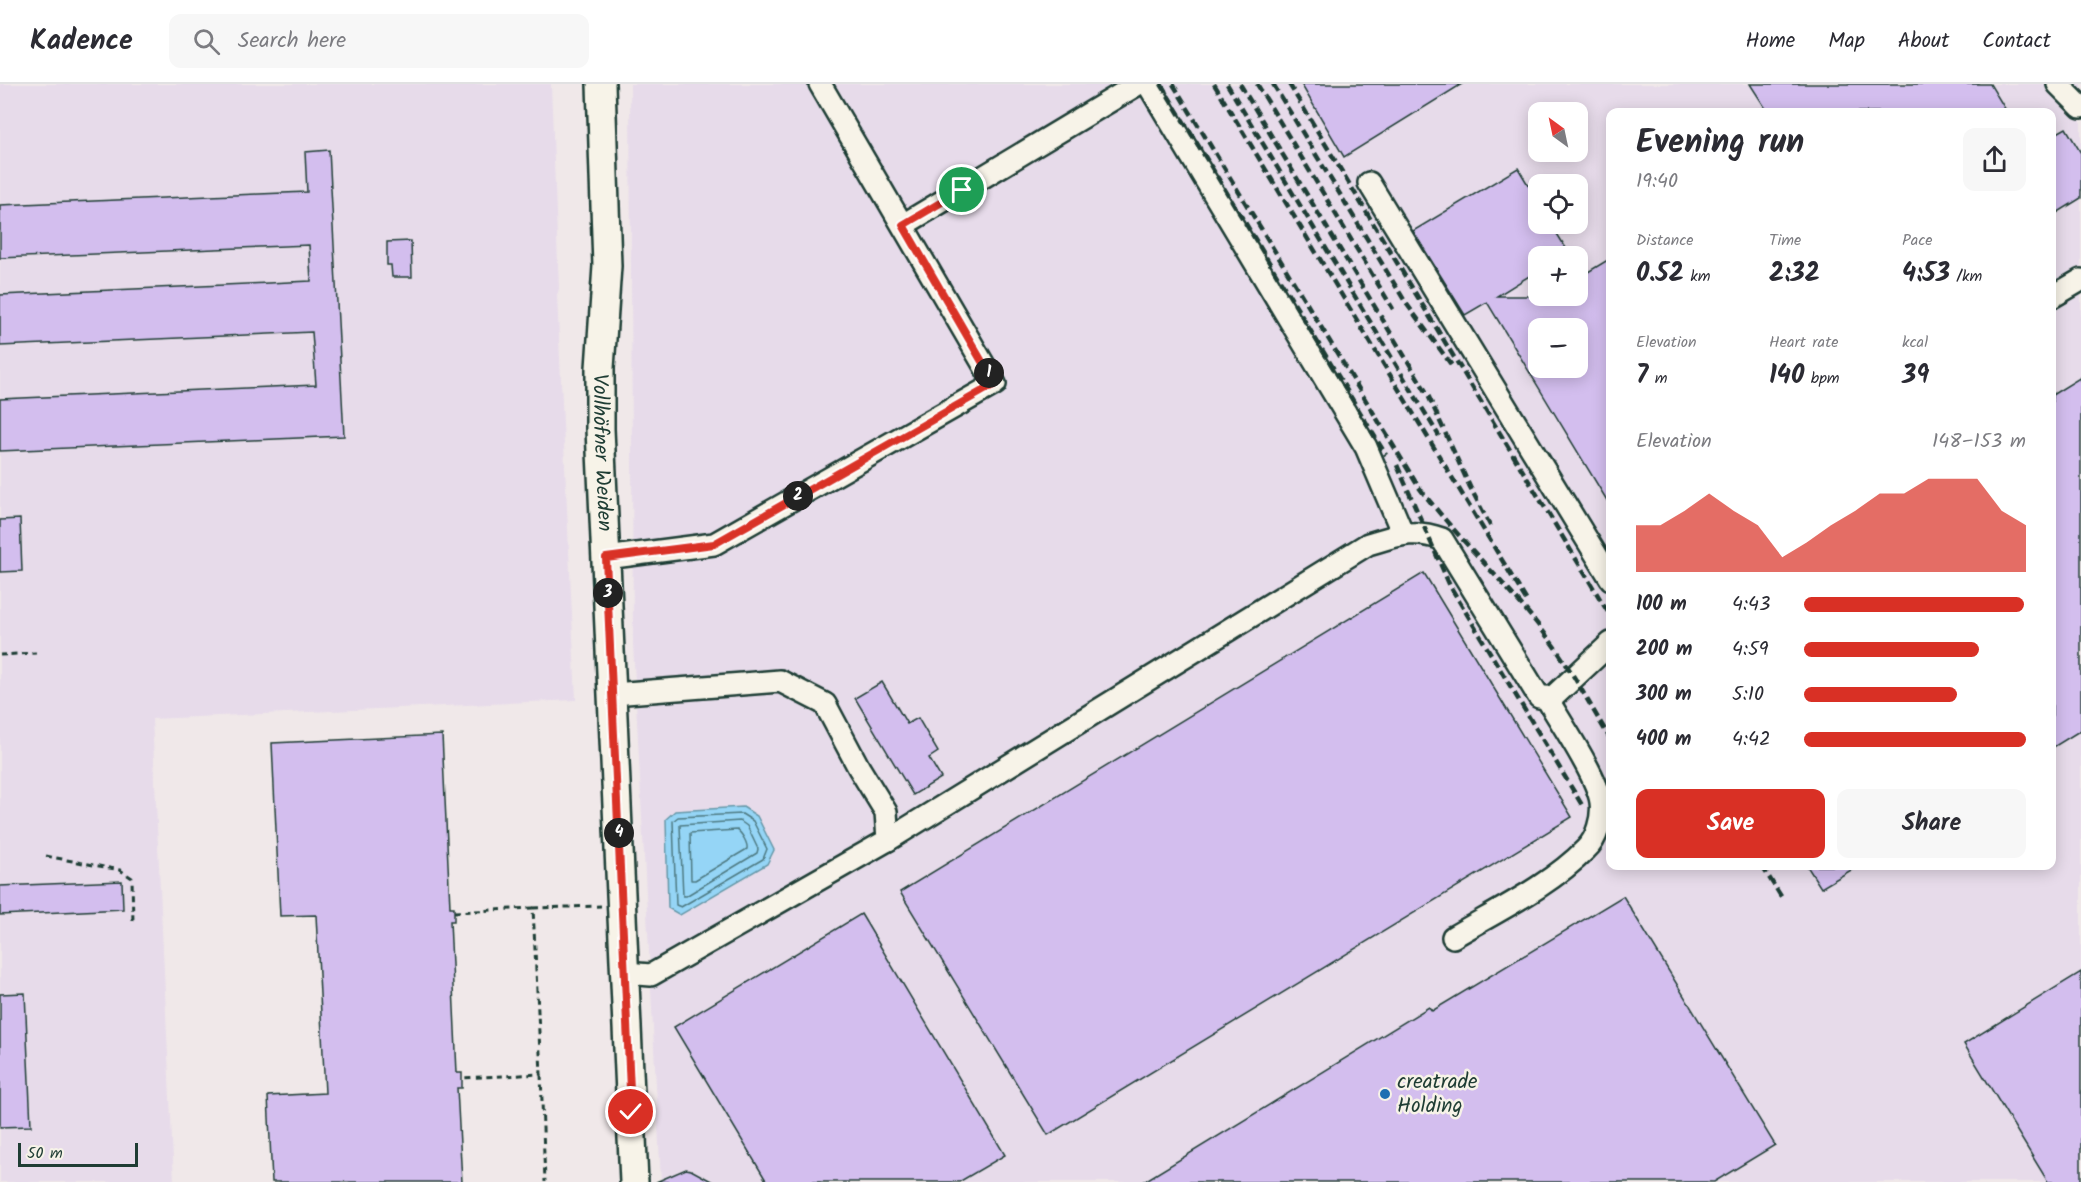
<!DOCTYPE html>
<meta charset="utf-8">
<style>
:root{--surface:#fff;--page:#f7f7f7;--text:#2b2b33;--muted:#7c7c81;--line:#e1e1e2;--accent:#d93025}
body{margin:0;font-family:Kalam,sans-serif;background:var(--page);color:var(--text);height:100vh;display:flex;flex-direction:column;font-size:22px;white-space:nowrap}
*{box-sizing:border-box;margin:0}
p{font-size:20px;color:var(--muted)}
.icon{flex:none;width:33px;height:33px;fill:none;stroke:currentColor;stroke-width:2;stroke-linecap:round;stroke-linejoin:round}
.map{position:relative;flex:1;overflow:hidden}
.panel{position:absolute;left:1606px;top:24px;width:450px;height:762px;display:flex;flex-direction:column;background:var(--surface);border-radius:12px;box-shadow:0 3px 15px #0003}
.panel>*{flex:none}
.needle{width:39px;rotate:327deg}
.tools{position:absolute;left:1528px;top:18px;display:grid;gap:12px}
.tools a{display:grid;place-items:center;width:60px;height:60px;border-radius:12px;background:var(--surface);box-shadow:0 3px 15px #0003;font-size:30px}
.scale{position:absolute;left:18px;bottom:15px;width:120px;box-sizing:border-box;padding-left:6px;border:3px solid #1f3d34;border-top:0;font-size:16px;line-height:21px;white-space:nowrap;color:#1f3d34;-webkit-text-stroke:4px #f7f3e8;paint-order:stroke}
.pin{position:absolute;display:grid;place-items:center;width:51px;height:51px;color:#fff;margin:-26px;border:3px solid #fff;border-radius:50%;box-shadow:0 2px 6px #0007}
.km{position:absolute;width:30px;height:30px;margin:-15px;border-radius:50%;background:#222;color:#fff;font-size:16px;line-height:30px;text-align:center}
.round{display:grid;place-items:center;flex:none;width:63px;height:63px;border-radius:12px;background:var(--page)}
.head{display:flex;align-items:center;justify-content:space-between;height:102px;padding:0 30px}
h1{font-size:33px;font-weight:800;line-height:45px}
.stats{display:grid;grid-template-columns:repeat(3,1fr);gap:9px;height:102px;padding:6px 30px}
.stats div{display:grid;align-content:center}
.stats b{font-size:26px;font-weight:800}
.stats small{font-size:16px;font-weight:400}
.stats p{font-size:16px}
.chart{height:168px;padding:12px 30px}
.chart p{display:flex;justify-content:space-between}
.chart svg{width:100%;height:108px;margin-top:6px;fill:var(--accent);opacity:.7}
.button{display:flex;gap:12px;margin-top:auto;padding:12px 30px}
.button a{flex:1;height:69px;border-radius:12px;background:var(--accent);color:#fff;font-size:24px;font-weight:800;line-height:69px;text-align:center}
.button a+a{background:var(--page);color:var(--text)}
ul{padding:0 30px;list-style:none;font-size:20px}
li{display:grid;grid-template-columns:96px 72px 1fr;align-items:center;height:45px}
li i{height:15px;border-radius:8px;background:var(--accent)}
header{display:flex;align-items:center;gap:36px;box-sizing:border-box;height:84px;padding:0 30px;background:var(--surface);border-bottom:2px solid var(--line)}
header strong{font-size:28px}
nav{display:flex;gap:33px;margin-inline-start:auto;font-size:21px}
.search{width:420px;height:54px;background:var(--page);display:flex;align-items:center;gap:15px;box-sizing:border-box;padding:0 21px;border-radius:12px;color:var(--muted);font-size:22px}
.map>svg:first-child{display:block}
.built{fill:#e7dbea;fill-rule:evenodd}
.water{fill:#95d5f6;stroke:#6698a8;stroke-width:1.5}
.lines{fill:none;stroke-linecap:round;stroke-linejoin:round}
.shore{stroke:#4e7a82;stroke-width:1.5}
.building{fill:#d3beee;stroke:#1f3d34;stroke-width:1.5;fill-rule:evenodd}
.minor-casing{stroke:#1f3d34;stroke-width:26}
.major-casing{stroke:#1f3d34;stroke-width:32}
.path{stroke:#1f3d34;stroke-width:3;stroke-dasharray:6 4.5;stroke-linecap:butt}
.minor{stroke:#f7f3e8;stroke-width:21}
.major{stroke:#f7f3e8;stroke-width:27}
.rail{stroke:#1f3d34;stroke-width:4.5;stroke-dasharray:9 4.5;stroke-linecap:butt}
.route-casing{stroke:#fff;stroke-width:12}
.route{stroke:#d93025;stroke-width:8}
.poi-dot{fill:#1f6fb2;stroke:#f7f3e8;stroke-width:2}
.labels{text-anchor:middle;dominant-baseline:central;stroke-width:5;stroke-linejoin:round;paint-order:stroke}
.street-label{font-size:21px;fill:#1f3d34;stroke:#f7f3e8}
.poi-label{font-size:21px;fill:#1f3d34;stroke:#f7f3e8;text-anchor:start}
</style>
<header>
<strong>Kadence</strong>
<div class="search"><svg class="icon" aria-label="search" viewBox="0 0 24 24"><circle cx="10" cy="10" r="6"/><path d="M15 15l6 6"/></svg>Search here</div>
<nav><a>Home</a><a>Map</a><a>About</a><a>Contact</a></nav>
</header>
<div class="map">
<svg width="2081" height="1098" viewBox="0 0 2081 1098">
<rect width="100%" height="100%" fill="#f0e8e9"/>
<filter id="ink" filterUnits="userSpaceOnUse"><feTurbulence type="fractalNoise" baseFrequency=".0167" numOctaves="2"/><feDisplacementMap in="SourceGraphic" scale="12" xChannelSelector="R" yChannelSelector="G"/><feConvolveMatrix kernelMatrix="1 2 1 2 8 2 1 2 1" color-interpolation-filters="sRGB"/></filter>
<g filter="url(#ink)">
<g class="built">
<path d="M0,0h551l8,205 -2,6 19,405 -424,19 22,463h-174z"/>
<path d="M630,0h1451v1098h-1420l-28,-538zM1539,28h39v40h-39zM1611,28h441v754h-441zM1539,100h39v40h-39zM1539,172h39v40h-39zM1539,244h39v40h-39z"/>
</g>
<path class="water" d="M743,723l14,9 17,34 -7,14 -87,51 -12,-7 -2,-89 9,-8z"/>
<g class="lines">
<g class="shore">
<path d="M742,730l11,7 14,28 -4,10 -82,48 -5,-2 -3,-84 5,-4z"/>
<path d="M740,737l7,5 11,23 -1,4 -71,43h-3l-3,-71z"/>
<path d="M737,746c5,3 11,14 10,19l-52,31h-4l-1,-47z"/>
</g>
</g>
<g class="building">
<path d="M1301,0h161l-118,73z"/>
<path d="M1750,0h240l17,28h-239z"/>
<path d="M2066,44l15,25v45l-29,18v-80z"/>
<path d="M329,66l15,286 -344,15v-52l316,-14 -4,-53 -312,14v-51l311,-14 -2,-36 -309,13v-53l307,-13 -2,-40z"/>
<path d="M1518,84l21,35v21h12l18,29 -7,3h-23v14l-42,26h81v-18l33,-20v249l-124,-205 -22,13 -52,-84zM1539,244h39v40h-39z"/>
<path d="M411,157l1,36h-20l-1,-12h-4v-23z"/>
<path d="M2081,293v353l-29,18v-353z"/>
<path d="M20,435l2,52 -22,1v-52z"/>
<path d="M1424,489l148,244 -524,318 -148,-243z"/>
<path d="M882,598l25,42 11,-6 20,34 -9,6 12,20 -28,17 -58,-97z"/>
<path d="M442,651l8,172h4v14h-4l7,152h5v15h-5l5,94h-190l-4,-86 57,-3 -9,-178 -36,1 -8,-173z"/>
<path d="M1807,782h51l-37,22z"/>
<path d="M122,797l1,28 -123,6v-29z"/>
<path d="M1623,812l152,249 -61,37h-571l286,-175 3,4z"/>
<path d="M861,830l144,241 -46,27h-192l-93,-155z"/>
<path d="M2081,888v210h-33l-84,-138z"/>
<path d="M25,909l6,133 -31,1v-133z"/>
<path d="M686,1085l5,1 22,12h-57z"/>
</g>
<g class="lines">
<g class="minor-casing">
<g id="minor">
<path d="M1148,0l218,363 37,87"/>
<path d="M2058,0l23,23"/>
<path d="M1369,99l242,396"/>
<path d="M903,141l235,-141"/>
<path d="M2052,213l29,-17"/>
<path d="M606,474l108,-14 281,-160 -175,-300"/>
<path d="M613,610l167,-13 45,23 34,64 27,44 2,28 -237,135 -26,-2"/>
<path d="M888,756l480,-296c28,-8 45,-16 74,-5l97,158 13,1 59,-55"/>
<path d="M1453,853c44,-26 98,-52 133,-88 11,-10 17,-32 15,-47 -4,-26 -40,-79 -55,-105"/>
</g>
</g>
<g class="major-casing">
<g id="major">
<path id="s1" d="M601,0l6,182 -7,102v61l34,753"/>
</g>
</g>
<g class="path">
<path d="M0,571l36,-2"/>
<path d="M46,772l74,14 12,8 1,45"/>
<path d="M533,824l68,-2"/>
<path d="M454,828l79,-4 8,166 -79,4"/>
<path d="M541,990l4,108"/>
</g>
<use href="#minor" class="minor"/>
<use href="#major" class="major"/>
<g class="rail">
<path d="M1161,0l225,371"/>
<path d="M1173,0l245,402c42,56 95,103 136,160 21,30 38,63 57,94"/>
<path d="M1214,0l314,519"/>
<path d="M1227,0l212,352"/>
<path d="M1240,0l187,309 43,94 21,40"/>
<path d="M1257,0l136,225"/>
<path d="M1273,0l133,219 47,64"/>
<path d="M1289,0l322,533"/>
<path d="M1397,381l53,121 132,219"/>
<path d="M1762,782l20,32"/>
</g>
</g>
</g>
<g class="lines" filter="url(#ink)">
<g class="route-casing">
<path id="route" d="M631,1028l-25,-554 108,-14 281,-160 -92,-159 59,-35"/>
</g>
<use href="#route" class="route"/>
</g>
<circle class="poi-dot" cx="1385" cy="1010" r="6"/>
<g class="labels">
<g class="street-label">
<text stroke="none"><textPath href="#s1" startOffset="369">Vollhöfner Weiden</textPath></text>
</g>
<g class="poi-label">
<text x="1397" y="998">creatrade<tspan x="1397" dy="24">Holding</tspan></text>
</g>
</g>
</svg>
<div class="tools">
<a><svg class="needle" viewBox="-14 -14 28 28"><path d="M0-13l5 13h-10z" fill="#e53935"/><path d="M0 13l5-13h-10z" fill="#7c7c81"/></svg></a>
<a><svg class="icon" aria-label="locate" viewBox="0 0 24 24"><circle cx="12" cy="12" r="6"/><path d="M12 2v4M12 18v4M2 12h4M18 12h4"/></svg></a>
<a>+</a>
<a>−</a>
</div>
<div class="scale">50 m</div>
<div class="pin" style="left:962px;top:106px;background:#1e9e55"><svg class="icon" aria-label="arrive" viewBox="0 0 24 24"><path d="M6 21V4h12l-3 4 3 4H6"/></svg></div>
<div class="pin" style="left:631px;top:1028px;background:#d93025"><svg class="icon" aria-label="check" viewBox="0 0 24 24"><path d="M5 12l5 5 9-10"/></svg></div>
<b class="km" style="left:989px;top:289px">1</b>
<b class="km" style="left:798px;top:412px">2</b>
<b class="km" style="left:608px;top:509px">3</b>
<b class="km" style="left:619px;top:749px">4</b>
<section class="panel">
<div class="head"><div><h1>Evening run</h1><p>19:40</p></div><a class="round"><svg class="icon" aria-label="share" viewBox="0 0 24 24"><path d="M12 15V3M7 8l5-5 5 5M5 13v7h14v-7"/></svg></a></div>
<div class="stats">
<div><p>Distance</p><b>0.52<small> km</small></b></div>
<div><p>Time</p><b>2:32</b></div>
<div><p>Pace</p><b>4:53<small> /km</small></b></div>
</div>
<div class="stats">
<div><p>Elevation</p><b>7<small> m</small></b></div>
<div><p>Heart rate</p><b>140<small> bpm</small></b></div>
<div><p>kcal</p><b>39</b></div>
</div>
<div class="chart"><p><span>Elevation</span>148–153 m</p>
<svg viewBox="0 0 160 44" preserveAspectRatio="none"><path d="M0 44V25L10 25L20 19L30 12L40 19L50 25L60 38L70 32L80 25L90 19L100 12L110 12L120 6L130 6L140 6L150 19L160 25V44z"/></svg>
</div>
<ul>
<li><b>100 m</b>4:43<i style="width:99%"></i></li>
<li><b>200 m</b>4:59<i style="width:79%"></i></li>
<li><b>300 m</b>5:10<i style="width:69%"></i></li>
<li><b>400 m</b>4:42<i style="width:100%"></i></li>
</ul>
<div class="button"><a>Save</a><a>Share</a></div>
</section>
</div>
